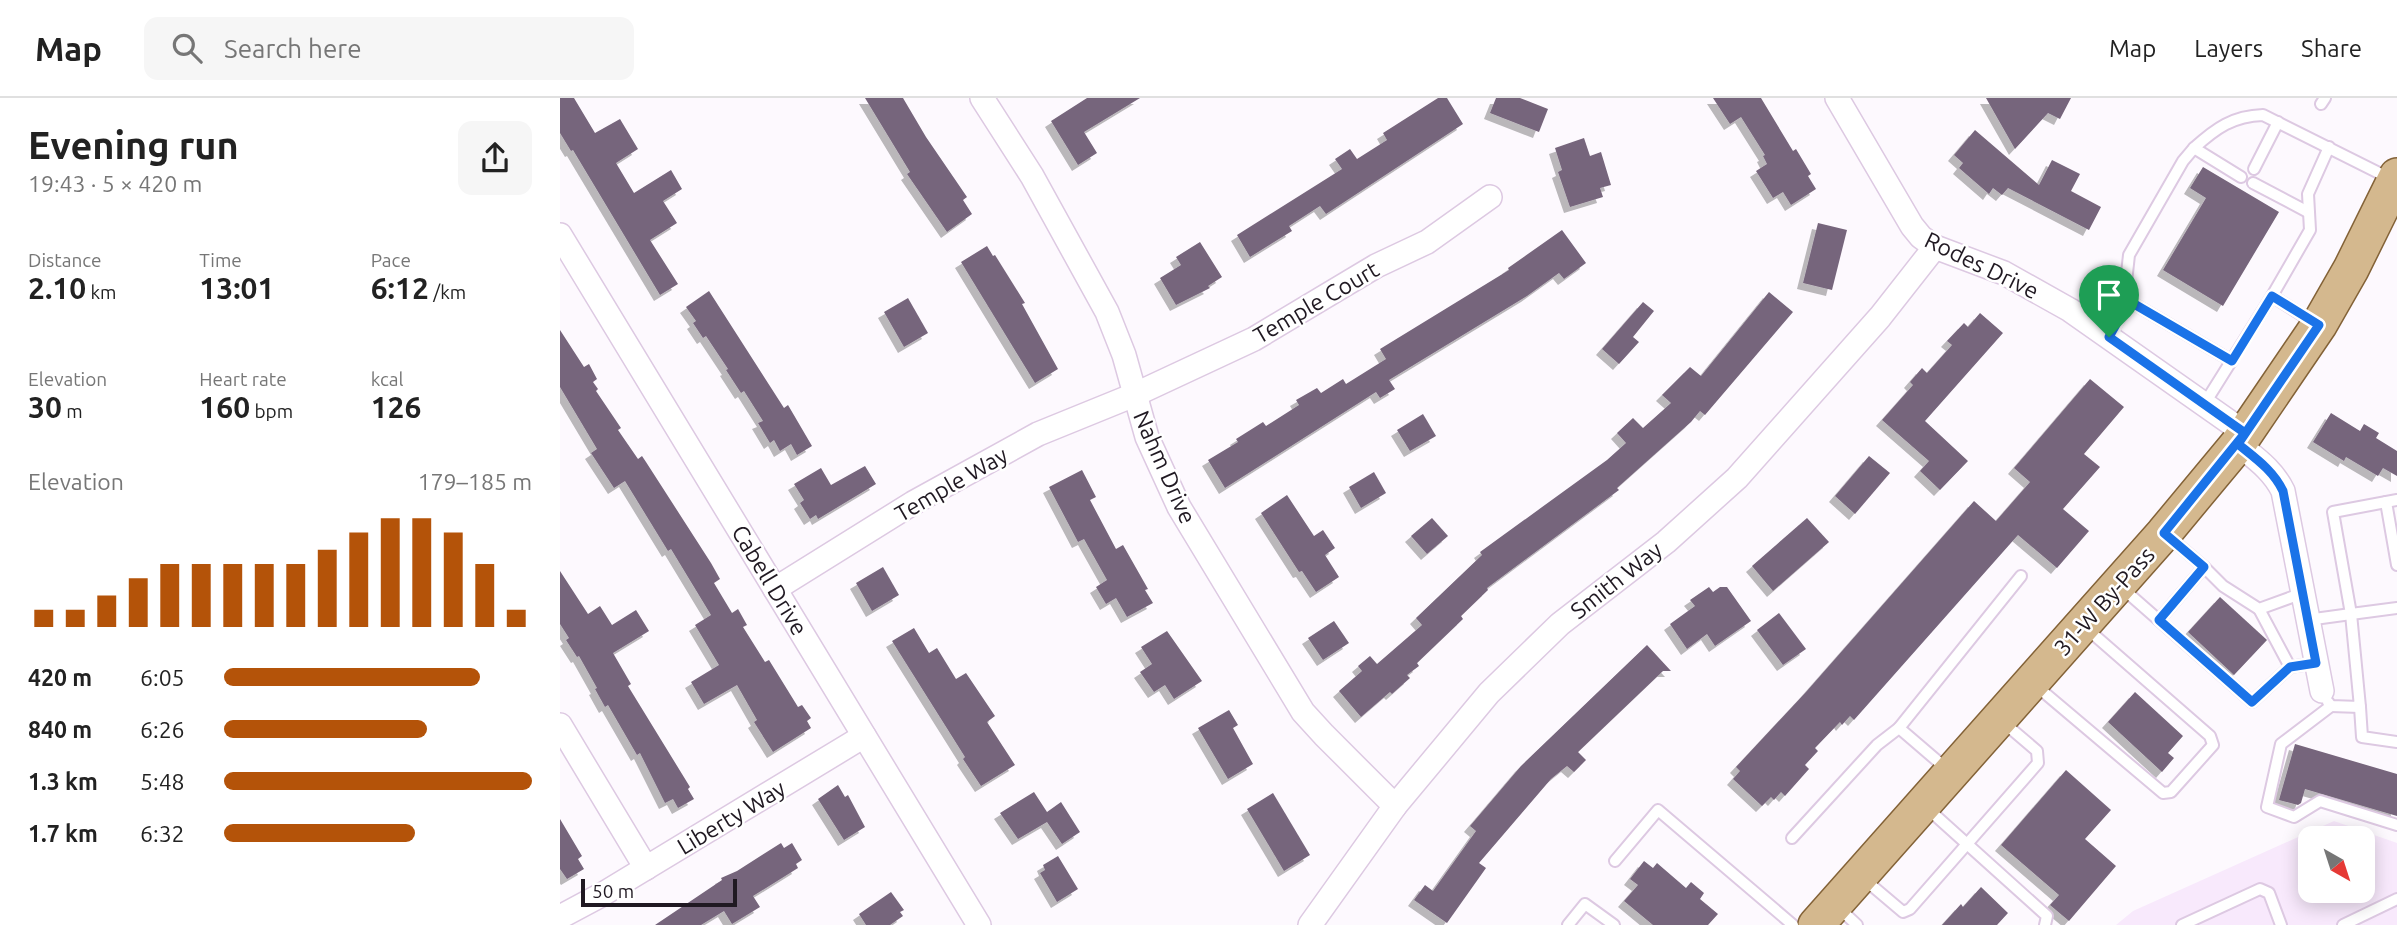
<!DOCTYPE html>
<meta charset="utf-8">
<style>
:root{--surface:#fff;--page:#f6f6f6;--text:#222;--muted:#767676;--line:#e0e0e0;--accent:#b45309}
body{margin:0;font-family:Ubuntu,sans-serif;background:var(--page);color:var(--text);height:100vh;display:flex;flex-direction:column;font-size:26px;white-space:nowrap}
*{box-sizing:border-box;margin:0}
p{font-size:23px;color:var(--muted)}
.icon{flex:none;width:38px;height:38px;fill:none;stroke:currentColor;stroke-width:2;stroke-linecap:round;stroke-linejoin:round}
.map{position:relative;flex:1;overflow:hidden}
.panel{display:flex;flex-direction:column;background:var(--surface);width:560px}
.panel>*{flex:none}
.needle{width:46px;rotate:141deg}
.buttons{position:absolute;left:1738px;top:728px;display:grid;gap:14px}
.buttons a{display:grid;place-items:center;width:77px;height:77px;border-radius:14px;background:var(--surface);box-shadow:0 4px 18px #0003;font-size:35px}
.scale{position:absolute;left:21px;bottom:18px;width:156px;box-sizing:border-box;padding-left:7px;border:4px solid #201922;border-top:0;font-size:19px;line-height:24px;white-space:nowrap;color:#201922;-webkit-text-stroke:5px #fff;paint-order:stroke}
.pin{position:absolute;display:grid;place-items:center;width:60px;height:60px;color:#fff;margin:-72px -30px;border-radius:50% 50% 50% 0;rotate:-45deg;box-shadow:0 0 7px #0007}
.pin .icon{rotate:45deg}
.round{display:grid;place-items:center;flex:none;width:74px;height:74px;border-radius:14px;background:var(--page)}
.overview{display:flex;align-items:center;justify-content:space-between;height:119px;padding:0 28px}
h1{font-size:38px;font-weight:600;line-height:52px}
.figures{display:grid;grid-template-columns:repeat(3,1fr);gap:10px;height:119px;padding:7px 28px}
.figures div{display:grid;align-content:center}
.figures b{font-size:30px;font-weight:600}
.figures small{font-size:19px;font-weight:400}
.figures p{font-size:19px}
.chart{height:196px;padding:14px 28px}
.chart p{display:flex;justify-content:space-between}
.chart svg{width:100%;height:126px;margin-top:7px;stroke:var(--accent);stroke-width:6}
ul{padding:0 28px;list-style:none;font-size:23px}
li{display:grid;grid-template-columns:112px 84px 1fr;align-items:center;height:52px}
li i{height:18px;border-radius:9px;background:var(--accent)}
header{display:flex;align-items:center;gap:42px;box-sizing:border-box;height:98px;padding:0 35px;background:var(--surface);border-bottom:2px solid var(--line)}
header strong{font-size:33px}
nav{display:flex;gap:38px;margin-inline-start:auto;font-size:24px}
.search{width:490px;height:63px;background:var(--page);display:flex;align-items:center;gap:18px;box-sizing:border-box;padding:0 24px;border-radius:14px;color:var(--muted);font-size:26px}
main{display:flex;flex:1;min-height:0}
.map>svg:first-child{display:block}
.built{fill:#f8e9fc;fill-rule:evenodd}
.building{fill:#76657b;filter:url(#shadow)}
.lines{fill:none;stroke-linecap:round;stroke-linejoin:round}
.lane-casing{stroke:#ddc9e2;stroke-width:14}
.street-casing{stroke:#ddc9e2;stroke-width:26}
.primary-casing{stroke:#836237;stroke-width:38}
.lane{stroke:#fff;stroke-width:10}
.street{stroke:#fff;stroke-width:23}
.primary{stroke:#d4b88e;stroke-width:35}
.route-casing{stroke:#fff;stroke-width:14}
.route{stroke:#1a73e8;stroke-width:9}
.labels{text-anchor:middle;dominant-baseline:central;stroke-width:5;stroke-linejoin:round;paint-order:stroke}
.street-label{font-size:23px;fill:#201922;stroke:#fff}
</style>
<header>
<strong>Map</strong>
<div class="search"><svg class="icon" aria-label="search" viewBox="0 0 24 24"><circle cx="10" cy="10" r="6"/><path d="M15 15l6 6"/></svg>Search here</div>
<nav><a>Map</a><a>Layers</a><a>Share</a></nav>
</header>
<main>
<section class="panel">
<div class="overview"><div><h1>Evening run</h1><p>19:43 · 5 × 420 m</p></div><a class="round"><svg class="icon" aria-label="share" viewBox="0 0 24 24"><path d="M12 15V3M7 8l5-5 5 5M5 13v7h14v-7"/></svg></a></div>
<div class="figures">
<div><p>Distance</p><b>2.10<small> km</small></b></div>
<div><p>Time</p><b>13:01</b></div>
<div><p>Pace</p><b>6:12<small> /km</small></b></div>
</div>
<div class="figures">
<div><p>Elevation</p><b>30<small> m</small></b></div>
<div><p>Heart rate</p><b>160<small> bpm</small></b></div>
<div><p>kcal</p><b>126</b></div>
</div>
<div class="chart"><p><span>Elevation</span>179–185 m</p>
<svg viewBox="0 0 160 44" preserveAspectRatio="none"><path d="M5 44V38M15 44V38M25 44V33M35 44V27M45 44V22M55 44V22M65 44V22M75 44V22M85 44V22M95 44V17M105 44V11M115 44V6M125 44V6M135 44V11M145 44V22M155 44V38"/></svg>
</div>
<ul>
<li><b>420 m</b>6:05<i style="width:83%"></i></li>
<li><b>840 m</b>6:26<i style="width:66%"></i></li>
<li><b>1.3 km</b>5:48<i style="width:100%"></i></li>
<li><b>1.7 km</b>6:32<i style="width:62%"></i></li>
</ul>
</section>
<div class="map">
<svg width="1837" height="827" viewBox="0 0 1837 827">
<defs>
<filter id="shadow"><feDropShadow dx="-6" dy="6" stdDeviation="0" flood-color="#0004"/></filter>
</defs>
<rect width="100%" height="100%" fill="#fdf9fe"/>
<path class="built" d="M1774,723l63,22v82h-281l17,-14zM1750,740h52v53h-52z"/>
<g class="building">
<path d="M0,0h14l21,35 25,-14 18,30 -22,14 18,30 37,-23 11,19 -19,12 14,22 -27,17 28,44 -18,11 -87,-145 -2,1 -11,-18z"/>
<path d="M305,0h38l23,39 41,60 -4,3 9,14 -25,18 -40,-58 3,-2z"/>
<path d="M527,0h53l-56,34 13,21 -19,12 -27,-44z"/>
<path d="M878,0h9l16,26 -137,90 -6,-8 -31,20 3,5 -42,26 -13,-22 105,-66 -7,-10 15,-10 7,10 30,-19 -4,-7z"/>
<path d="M936,0h24l28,11 -9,23 -49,-19z"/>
<path d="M1153,0h48l32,53 3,-2 15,25 -3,2 8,13 -25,16 -8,-13 -10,6 -17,-27 11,-7 -4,-8 2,-1 -24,-38 -11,7z"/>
<path d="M1426,0h85l-11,21 -12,-6 -33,36z"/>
<path d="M1415,32l64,55 13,-25 28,14 -9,17 30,16 -12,23 -81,-42 -6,7 -9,-7 -4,6 -30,-26 4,-5 -9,-8z"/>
<path d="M1024,40l6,18 11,-4 10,33 -11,3 3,9 -33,10 -12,-35 4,-2 -7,-22z"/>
<path d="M1643,69l76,45 -56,94 -60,-36 43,-72 -16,-10z"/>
<path d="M1258,125l29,7 -15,60 -29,-7z"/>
<path d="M1002,132l24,33 -22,16 -5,-6 -32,23 -138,84 6,9 -15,9 -4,-6 -151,96 -17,-28 30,-18 -2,-3 27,-17 3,4 33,-21 -3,-5 21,-12 4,5 22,-14 3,5 40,-25 -6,-10 129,-79 -1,-2z"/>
<path d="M640,144l22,35 -14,9 2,2 -34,17 -16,-27 21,-13 -5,-8z"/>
<path d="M427,148l6,10 2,-1 30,48 -3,1 36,65 -23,14 -74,-121z"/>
<path d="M149,193l75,117 4,-3 24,41 -15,9 -6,-11 -11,7 -6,-11 -4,3 -12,-20 5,-2 -19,-30 -3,2 -15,-23 2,-1 -22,-33 -3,2 -10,-15 3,-2 -10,-14z"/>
<path d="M1209,194l24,20 -88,103 -5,-4 -9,11 -74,66 2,2 -132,98 1,2 -27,26 2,3 -46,44 2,3 -12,9 3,3 -18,16 -2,-2 -29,25 -22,-26 23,-20 -4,-5 12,-10 7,8 45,-39 -6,-7 66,-63 -2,-3 127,-92 19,-17 -9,-10 16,-15 10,10 28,-25 -9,-8 28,-28 11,9z"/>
<path d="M348,200l20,35 -24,14 -20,-35z"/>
<path d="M1083,204l11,9 -21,26 6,5 -20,22 -17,-15z"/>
<path d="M1420,215l23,20 -78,88 43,40 -28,29 -20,-19 9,-10 -47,-41 31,-35 -3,-3 12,-14 5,5 25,-28 -5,-4 17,-18 4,4z"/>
<path d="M0,232l24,37 5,-3 8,15 -4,3 5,7 -2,2 25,37 -3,2 20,29 4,-3 4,6 65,101 9,16 -6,4 18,30 6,-4 9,16 -4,2 22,35 4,-2 29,47 4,-2 9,13 -4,3 4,7 -38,24 -19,-30 3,-2 -20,-35 -33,19 -13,-22 28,-17 -24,-40 16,-10 -40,-66 -3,2 -43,-70 -11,7 -23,-35 6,-4 -37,-62z"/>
<path d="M1530,281l34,28 -40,47 16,13 -37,42 26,22 -32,37 -39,-33 -164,185 -4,-4 -8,9 -2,-3 -25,26 3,3 -13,14 4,4 -24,27 -4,-4 -7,8 -3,-3 -9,9 -29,-27 7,-8 -4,-4 70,-75 168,-191 22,20 34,-39 -16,-14z"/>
<path d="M1771,315l29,18 4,-7 15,9 -3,5 21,13v25l-14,-8 -5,8 -32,-19 -2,4 -31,-19z"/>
<path d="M863,316l13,22 -26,15 -13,-21z"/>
<path d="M1309,358l21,17 -35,41 -20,-18z"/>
<path d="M305,368l11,18 -58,35 -2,-4 -6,4 -10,-16 4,-3 -10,-16 27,-16 10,17z"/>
<path d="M522,372l14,27 -6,3 26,49 7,-4 25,44 -3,1 8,13 -26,14 -11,-19 -10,6 -10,-17 11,-7 -23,-41 -6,3 -29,-55z"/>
<path d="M814,374l12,21 -25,15 -12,-21z"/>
<path d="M727,397l27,41 9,-6 12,18 -10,7 14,22 -23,15 -14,-21 -3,1 -38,-59z"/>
<path d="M872,420l16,18 -21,18 -16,-18z"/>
<path d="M1247,420l22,24 -56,49 -21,-25z"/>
<path d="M323,469l16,28 -27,16 -16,-28z"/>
<path d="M0,473l28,43 12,-8 12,19 24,-15 13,21 -36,22 18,31 -3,2 62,101 -2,2 6,10 -16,9 -5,-9 -8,4 -25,-50 -3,2 -29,-50 -3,2 -10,-18 2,-1 -18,-32 -2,1 -11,-17 3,-2 -9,-14z"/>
<path d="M1149,489l4,5 7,-5h7l24,34 -36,25 -8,-12 -20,15 -17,-25 25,-18 -5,-6z"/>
<path d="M1660,499l47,43 -33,35 -46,-43z"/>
<path d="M1219,515l27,36 -23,16 -26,-35z"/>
<path d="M774,523l15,22 -26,17 -15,-22z"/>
<path d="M354,530l15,25 8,-5 19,31 10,-6 29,43 -8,6 28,43 -34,21 -18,-27 2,-2 -73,-116z"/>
<path d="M607,533l35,50 -28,18 -9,-14 -11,7 -14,-20 12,-8 -11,-17z"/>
<path d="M1087,547l24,26h-8l-85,81 8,8 -12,12 -7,-6 -16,13 -72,84 7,5 -39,55 -33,-23 11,-15 8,6 43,-60 -6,-5 51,-60z"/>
<path d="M1575,594l48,44 -15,17 6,5 -12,14 -54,-50z"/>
<path d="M669,612l9,15 -5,3 20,36 -25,15 -30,-51z"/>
<path d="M1735,646l102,30v42l-92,-27 -4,14 -3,2 -19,-5z"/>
<path d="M1506,672l45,40 -26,29 31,27 -47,55 -19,-16 9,-10 -58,-50z"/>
<path d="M278,687l7,12 3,-2 17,32 -21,13 -26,-41z"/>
<path d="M474,694l13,20 14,-10 19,30 -18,12 -15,-22 -29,17 -18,-26z"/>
<path d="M713,695l37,62 -26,16 -37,-62z"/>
<path d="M0,721l22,37 -4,3 6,10 -17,10 -7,-10z"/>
<path d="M221,745l3,5 8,-5 10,17 -6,4 2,4 -45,28 7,11 -28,17 -8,-13 -23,14h-46l67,-45 -1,-2 16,-7z"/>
<path d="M498,758l20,33 -21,13 -17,-29 5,-3 -2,-5z"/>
<path d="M1084,763l9,7 4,-5 29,25 5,-6 13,11 -4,6 18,15 -10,11h-55l-29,-24 14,-16 -8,-6z"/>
<path d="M1421,789l27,26 -11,12h-55l19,-21 2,3z"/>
<path d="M331,794l13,18 -4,2 3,4 -13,9h-24l-7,-11z"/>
</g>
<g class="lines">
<g class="lane-casing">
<g id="lane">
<path d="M1761,6l4,-6"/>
<path d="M1694,71l24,-47"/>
<path d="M1681,79l-47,-29c22,-20 39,-32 69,-33l126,63"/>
<path d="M1693,85l55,29"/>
<path d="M1712,198l38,-66 -2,-36 21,-47"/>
<path d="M1569,203l-3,-19 3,-27 54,-94 11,-13"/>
<path d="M1549,239l20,-36 103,60"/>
<path d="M1645,305l67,-107 41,26"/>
<path d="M1837,402l-64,12 18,102 46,-6"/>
<path d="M1826,404l11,63"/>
<path d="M1609,439l35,30"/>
<path d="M1561,489l131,115 38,-35 26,-4"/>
<path d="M1699,511l31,58"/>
<path d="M1599,522l45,-53 19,19 36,23 44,-16"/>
<path d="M1747,522l44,-6 9,93 -29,-1 -3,-4"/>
<path d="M1474,586l129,109 8,-1 42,-47 -3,-9 -125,-109"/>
<path d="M1771,608l-50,38 -14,63 27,10 26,-16 77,24"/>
<path d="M1800,609l2,30 35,5"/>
<path d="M1339,630l122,-152"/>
<path d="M1367,710l120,108 -2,9"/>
<path d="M1232,740l85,-93 22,-17 49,42"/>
<path d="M1055,763l43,-51 135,115"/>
<path d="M1304,781l39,33 7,-3 128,-146 -1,-12 -34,-29"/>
<path d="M1279,810l18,17"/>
<path d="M1008,827l17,-21 29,21"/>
<path d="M1622,827l78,-36 9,4 12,32"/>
<path d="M1783,827l54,-26"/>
</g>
</g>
<g class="street-casing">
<g id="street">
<path d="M422,0l50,78 75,136 17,43 23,82 32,70 124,205 21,23 71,71"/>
<path d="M1277,0l75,128 9,11 14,10 69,26 66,37 175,123"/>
<path d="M0,137l419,690"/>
<path d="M1678,346c17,14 35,26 45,47l39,200"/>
<path d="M215,491l138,-86 125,-69 96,-39 120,-56 122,-73 51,-24 63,-45"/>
<path d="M0,627l86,143"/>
<path d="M0,819l43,-23 261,-158"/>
<path d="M750,827l85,-119 94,-113 71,-69 106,-82 71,-64 143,-161 55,-70"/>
</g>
</g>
<g class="primary-casing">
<path id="primary" d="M1256,827l348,-392 74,-89 81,-119 32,-56 46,-93"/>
</g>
<use href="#lane" class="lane"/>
<use href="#street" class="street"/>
<use href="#primary" class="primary"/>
</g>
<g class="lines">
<g class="route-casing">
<path id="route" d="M1549,239l136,96 -81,100 40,34 -45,53 93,82 38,-35 26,-4 -33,-172c-10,-21 -28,-33 -45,-47l81,-119 -47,-29 -40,65 -103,-60 -20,36"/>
</g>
<use href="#route" class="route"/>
</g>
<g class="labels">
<g class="street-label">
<text transform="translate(1422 167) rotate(26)">Rodes Drive</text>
<text transform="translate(756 204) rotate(-30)">Temple Court</text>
<text transform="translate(605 369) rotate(66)">Nahm Drive</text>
<text transform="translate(391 386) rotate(-30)">Temple Way</text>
<text transform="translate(210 482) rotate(59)">Cabell Drive</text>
<text transform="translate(1056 482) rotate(-38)">Smith Way</text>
<text transform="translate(1544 503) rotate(-48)">31-W By-Pass</text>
<text transform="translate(171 719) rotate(-31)">Liberty Way</text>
</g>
</g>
</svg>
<div class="buttons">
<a><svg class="needle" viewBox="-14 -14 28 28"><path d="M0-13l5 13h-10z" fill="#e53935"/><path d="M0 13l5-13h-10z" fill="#767676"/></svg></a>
</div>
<div class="scale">50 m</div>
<div class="pin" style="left:1549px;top:239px;background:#1e9e55"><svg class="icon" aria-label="arrive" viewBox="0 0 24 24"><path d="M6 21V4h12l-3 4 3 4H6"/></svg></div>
</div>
</main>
